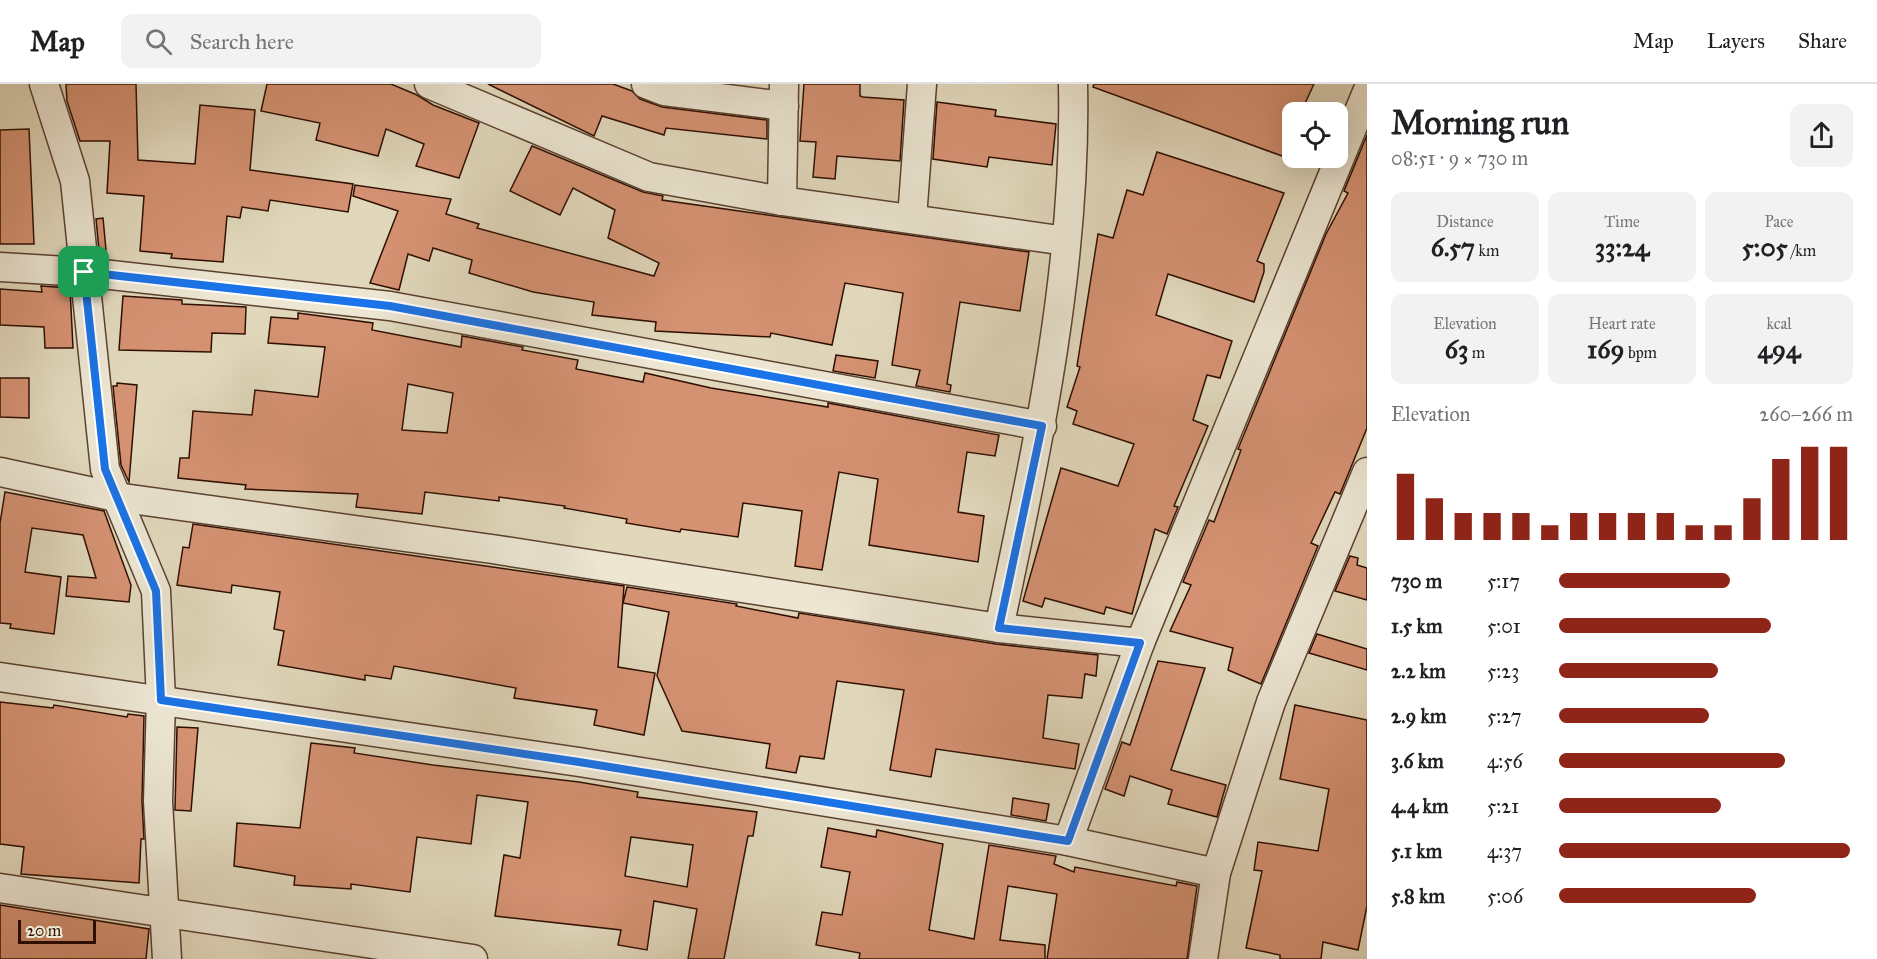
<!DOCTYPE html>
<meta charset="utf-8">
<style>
:root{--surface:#fff;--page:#f2f2f2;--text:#202124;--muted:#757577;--line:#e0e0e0;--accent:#8f2418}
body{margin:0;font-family:"IM FELL Great Primer",serif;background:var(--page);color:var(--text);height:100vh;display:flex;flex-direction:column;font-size:22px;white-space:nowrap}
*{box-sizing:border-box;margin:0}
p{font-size:20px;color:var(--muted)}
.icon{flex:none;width:33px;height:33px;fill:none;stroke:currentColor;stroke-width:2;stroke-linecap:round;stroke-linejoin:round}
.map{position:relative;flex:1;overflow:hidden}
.details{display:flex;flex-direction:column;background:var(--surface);width:510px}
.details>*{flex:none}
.controls{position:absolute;left:1282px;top:18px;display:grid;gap:12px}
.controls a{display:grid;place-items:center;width:66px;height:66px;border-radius:12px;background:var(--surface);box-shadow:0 6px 24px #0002;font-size:30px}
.scale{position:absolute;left:18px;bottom:15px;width:78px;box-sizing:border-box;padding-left:6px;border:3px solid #2e0f01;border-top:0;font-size:16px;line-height:21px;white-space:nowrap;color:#2e0f01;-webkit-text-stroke:4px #ece6d3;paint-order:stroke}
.pin{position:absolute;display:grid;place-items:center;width:51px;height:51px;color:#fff;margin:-26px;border-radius:12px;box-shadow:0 3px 9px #0006}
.round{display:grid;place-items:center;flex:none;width:63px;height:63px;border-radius:12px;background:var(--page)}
.overview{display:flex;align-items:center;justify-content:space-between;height:102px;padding:0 24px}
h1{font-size:33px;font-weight:700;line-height:45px}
.stats{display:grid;grid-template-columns:repeat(3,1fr);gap:9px;height:102px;padding:6px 24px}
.stats div{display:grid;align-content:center;border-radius:12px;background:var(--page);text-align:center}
.stats b{font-size:26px;font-weight:700}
.stats small{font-size:16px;font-weight:400}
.stats p{font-size:16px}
.chart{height:168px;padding:12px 24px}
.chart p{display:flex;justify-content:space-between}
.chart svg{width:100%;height:108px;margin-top:6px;stroke:var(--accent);stroke-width:6}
ul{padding:0 24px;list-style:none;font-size:20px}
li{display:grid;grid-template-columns:96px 72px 1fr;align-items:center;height:45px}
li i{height:15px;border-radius:8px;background:var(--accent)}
header{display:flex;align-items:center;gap:36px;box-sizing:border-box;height:84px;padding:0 30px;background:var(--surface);border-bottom:2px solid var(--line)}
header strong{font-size:28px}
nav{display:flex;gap:33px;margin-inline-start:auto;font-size:21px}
.search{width:420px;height:54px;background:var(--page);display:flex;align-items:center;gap:15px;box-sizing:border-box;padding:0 21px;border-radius:12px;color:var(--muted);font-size:22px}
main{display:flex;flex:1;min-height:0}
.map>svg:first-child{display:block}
.building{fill:#d59273;stroke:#2e0f01;stroke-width:1.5;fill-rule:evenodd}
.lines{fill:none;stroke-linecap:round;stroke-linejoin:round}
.minor-casing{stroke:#5b4130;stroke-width:31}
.minor{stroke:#ece6d3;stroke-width:28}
.route-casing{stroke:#fff;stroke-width:12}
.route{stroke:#1a73e8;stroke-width:8}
</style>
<header>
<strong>Map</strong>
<div class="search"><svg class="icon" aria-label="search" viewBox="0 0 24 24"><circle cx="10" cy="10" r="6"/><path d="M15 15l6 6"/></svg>Search here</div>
<nav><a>Map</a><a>Layers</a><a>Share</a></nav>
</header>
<main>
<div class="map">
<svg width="1367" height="875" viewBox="0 0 1367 875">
<rect width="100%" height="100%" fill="#e1d8bc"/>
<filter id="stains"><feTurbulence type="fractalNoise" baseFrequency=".00333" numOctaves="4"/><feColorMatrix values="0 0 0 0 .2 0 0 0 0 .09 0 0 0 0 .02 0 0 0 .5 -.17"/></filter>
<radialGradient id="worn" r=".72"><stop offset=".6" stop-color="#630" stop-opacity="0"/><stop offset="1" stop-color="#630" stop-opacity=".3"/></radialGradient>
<g class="building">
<path d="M66,0h70l2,76 57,4 5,-59 55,5 -5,60 103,14 -5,28 -78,-12 -2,11 -26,-4 -2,11 -13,-2 -4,46 -52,-4 1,-4 -32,-3 4,-55 -37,-3 3,-52h-30l-13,-40z"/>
<path d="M267,0h124l26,11 16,10 46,18 -20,55 -43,-12 8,-22 -38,-15 -8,27 -62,-16 4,-17 -59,-12z"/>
<path d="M488,0h125l19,7 8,8 22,8 105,13v19l-101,-11 -2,7 -62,-19 -8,20z"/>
<path d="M804,0h56v12l3,1 41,3 -4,61 -63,-5 -2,23 -22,-2 3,-35 -16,-1z"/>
<path d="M1094,0h220l-13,28h-8v48l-200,-73z"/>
<path d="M937,18l59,8 -1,6 61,8 -4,41 -63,-8 -2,10 -54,-8z"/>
<path d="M29,45l5,115h-34v-114z"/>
<path d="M1367,51v293l-27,66 -5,-2 -24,51 7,3 -57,138 -33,-14 5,-22 -63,-17 21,-46 -8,-3 26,-62 5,2 27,-72 -3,-1 88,-215 22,-41 -4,-2z"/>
<path d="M532,62l111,46 20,4 -1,4 367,52 -9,59 -60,-9 -13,82 4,1 -1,7 -34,-6 4,-16 -28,-5 11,-72 -58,-10 -13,62 -61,-12 -1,4 -115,-6 1,-9 -64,-7 2,-13 -61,-10 -64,-19 3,-13 -39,-12 -4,13 -21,-7 -9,36 -29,-7 28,-72 -45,-15 2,-11 96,14 -5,15 33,10 -2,4 177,48 5,-13 -51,-25 7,-28 -42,-22 -13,27 -50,-24z"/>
<path d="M1157,68l127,41 -27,68 7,3v8l-10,30 -86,-28 -12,41 76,26 -12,37 -13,-3 -14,45 15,6 -34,80 4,1 -11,27 -12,-5 -23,85 -26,-7 -2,7 -59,-16 -3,9 -19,-6 38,-133 57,18 16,-42 -61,-20 4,-13 -10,-4 13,-40 -3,-1 21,-132 15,4 14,-48 16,5z"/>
<path d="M103,134l3,32h-7l-3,-31z"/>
<path d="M41,202l29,2 3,60h-28l-1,-21 -44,-2v-36l42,3z"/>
<path d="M123,212l59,4v4l64,3 -1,27 -33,-1 -1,19 -92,-2z"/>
<path d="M298,229l75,10 -1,7 89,17 1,-11 61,11 -1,3 56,10 -2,9 67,13 2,-9 66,15 117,19v-4l171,32 -4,21 -28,-4 -9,60 26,4 -6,46 -109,-17 9,-66 -39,-7 -17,98 -27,-4 7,-55 -59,-8 -5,34 -57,-8 -1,3 -54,-9 1,-4 -63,-11 1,-2 -66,-9v4l-74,-9 -3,22 -66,-7 2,-13 -113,-5 1,-4 -68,-7 2,-20h9l4,-47 59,4 3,-25 63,7 7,-50 -57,-4 3,-26 27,2zM408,300l45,9 -6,40 -45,-3z"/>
<path d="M836,271l42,6 -3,17 -42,-7z"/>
<path d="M0,294h29v40l-29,-1z"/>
<path d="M117,299l20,2 -8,97 -8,-17 -8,-79h4z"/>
<path d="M5,408l99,19 27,74 -2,17 -63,-6 2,-20 28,2 -13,-43 -51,-7 -7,44 36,5 -7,57 -44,-6 1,-4 -11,-1v-100z"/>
<path d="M193,440l431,62 -6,81 37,6 -11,62 -50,-10 3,-15 -83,-12 2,-10 -71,-13 -51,-9 -3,13 -26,-4v5l-87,-15 6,-34 -10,-2 6,-37 -48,-7 -1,8 -54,-8 6,-38 6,1z"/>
<path d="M1350,472l8,2 -1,7 10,3v32l-32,-9z"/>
<path d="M627,503l110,17 -1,2 62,12 1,-5 197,31 102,11 -2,21 -11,-2 -3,24 -34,-3 -5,43 36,6 -4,25 -139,-20 -5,28 -41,-7 14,-80 -67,-9 -13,78 -24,-3 -4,17 -30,-5 4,-24 -88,-13 -25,-55 12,-64 -46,-9z"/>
<path d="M1317,550l50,15v21l-58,-17z"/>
<path d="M1158,577l47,7 -34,102 55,15 -9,32 -49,-13 4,-14 -42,-14 -6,20 -19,-7 17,-47 8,3z"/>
<path d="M0,618l53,6 1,-3 73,12 1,-3 16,2 -2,85 2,38h-3l-2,44 -118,-9 3,-27 -24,-3z"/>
<path d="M1295,621l72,15v186l-9,44 -35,-8 -2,17h-41v-4l-34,-7 16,-77 -8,-1 4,-28 60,9 11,-62 -49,-10z"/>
<path d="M177,643l21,1 -7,83 -16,-1z"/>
<path d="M311,659l44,5 -1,5 79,12 146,17 59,10 -1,5 120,15 -4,24h-5l-24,123h-36l9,-50 -43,-8 -7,49 -29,-5 3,-15 -126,-14 9,-61 16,3 8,-56 -51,-7 -6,49 -54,-7 -7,55 -59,-8v5l-57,-4 1,-9 -61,-10 3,-43 63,5zM631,753l62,8 -6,42 -62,-11z"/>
<path d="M1013,714l36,6 -3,17 -35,-6z"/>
<path d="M828,744l48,9 1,-7 66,14 -14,86 45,9 15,-94 67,11 -2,8 20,8 1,-5 101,19 1,-4 20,4 -10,73h-140l10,-65 -49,-8 -8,54 45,5v14h-186l1,-6 -44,-8 6,-33 20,3 8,-43 -29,-5z"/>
<path d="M0,821l149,24 -3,30h-146z"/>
</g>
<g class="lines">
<g class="minor-casing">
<g id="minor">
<path d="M44,0l31,97 30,288 51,122 5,109 -3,101 9,158"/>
<path d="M429,0l220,93 133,24 284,40"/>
<path d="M646,0l18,7 120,15"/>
<path d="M782,117l2,-117"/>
<path d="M912,134l10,-134"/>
<path d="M0,183l84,5 306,34 652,120"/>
<path d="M0,388l116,25 376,52 507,79 141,15"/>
<path d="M999,544c38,-179 78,-361 74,-544"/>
<path d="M0,593l579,85 489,79 148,32"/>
<path d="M1068,757l72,-198 227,-551"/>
<path d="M0,804l473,71"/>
<path d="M1203,875l13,-86 55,-171 96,-230"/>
</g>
</g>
<use href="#minor" class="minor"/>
</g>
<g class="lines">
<g class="route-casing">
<path id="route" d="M84,188l306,34 652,120 -43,202 141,15 -72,198 -489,-79 -418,-62 -5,-109 -51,-122z"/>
</g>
<use href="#route" class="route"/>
</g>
<rect width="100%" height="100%" filter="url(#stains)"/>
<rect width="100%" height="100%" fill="url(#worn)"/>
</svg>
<div class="controls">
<a><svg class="icon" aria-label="locate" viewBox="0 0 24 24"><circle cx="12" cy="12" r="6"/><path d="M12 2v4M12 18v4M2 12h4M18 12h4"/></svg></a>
</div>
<div class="scale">20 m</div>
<div class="pin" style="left:84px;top:188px;background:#1e9e55"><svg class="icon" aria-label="arrive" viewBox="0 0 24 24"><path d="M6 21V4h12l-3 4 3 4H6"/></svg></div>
</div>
<section class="details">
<div class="overview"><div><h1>Morning run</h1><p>08:51 · 9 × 730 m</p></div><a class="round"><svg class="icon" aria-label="share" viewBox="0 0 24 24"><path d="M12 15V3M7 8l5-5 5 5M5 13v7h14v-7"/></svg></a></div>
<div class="stats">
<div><p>Distance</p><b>6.57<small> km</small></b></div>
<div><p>Time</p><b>33:24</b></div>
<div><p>Pace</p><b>5:05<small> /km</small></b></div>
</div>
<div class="stats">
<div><p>Elevation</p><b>63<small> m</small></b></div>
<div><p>Heart rate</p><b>169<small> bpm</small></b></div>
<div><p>kcal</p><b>494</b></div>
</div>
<div class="chart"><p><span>Elevation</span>260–266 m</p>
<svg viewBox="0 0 160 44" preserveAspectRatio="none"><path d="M5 44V17M15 44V27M25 44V33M35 44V33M45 44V33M55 44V38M65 44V33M75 44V33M85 44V33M95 44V33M105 44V38M115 44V38M125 44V27M135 44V11M145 44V6M155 44V6"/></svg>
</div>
<ul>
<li><b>730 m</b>5:17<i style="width:58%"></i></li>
<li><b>1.5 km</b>5:01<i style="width:72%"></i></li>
<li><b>2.2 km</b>5:23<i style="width:54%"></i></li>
<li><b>2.9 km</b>5:27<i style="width:51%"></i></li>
<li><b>3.6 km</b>4:56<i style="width:77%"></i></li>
<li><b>4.4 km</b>5:21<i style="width:55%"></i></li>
<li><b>5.1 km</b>4:37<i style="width:99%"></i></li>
<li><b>5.8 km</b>5:06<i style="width:67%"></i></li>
</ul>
</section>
</main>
